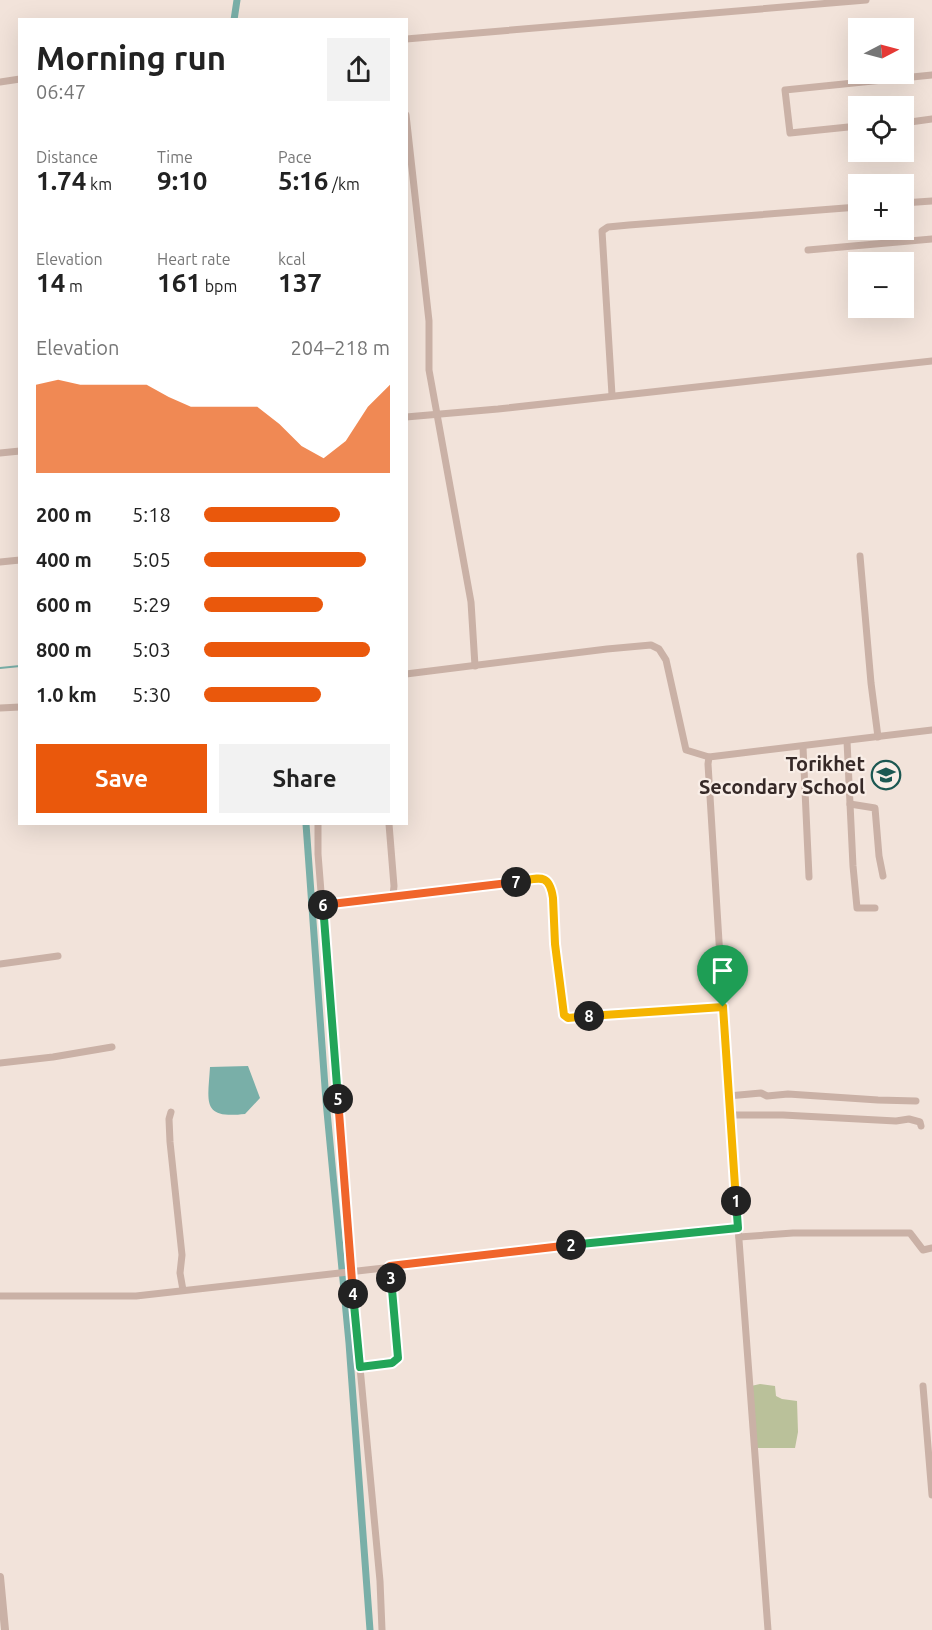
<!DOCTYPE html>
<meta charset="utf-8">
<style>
:root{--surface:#fff;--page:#f2f2f2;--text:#222;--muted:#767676;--accent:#ea580c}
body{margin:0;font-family:Ubuntu,sans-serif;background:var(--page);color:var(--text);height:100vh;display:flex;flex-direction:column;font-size:22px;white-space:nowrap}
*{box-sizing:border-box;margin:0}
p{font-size:20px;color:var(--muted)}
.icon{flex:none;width:33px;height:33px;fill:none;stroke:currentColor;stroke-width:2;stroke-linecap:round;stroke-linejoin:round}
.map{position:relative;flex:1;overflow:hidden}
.details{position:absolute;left:18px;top:18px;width:390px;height:807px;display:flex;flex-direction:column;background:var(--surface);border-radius:0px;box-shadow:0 6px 24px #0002}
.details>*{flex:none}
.needle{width:39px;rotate:84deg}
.tools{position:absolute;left:848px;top:18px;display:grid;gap:12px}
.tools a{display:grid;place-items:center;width:66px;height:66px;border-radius:0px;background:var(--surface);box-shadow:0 6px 24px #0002;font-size:30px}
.pin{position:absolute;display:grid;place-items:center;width:51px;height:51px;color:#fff;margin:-62px -26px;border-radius:50% 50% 50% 0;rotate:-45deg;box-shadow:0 0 6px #0007}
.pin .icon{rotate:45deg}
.km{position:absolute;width:30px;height:30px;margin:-15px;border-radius:50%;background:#222;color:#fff;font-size:16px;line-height:30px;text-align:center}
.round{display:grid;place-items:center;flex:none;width:63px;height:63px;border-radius:0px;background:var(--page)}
.overview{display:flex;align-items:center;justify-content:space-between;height:102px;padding:0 18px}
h1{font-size:33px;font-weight:600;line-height:45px}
.stats{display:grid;grid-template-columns:repeat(3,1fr);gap:9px;height:102px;padding:6px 18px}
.stats div{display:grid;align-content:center}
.stats b{font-size:26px;font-weight:600}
.stats small{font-size:16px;font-weight:400}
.stats p{font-size:16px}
.chart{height:168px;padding:12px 18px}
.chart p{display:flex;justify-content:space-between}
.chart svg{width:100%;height:108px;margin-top:6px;fill:var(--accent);opacity:.7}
.action{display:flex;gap:12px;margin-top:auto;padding:12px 18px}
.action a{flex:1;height:69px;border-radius:0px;background:var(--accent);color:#fff;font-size:24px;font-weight:600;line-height:69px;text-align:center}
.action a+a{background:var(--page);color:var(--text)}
ul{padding:0 18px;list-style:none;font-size:20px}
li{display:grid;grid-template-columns:96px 72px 1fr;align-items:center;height:45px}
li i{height:15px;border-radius:8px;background:var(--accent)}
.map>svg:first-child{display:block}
.green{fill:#bac19a}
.water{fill:#79afa8}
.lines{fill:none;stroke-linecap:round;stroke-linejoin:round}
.stream{stroke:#79afa8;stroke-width:2}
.canal{stroke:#79afa8;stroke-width:7}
.minor{stroke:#cab1a6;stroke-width:7}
.tertiary{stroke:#cab1a6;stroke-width:8}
.split-1-casing{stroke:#fff;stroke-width:12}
.split-2-casing{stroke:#fff;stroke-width:12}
.split-3-casing{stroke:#fff;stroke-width:12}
.split-4-casing{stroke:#fff;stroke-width:12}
.split-5-casing{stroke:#fff;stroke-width:12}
.split-6-casing{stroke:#fff;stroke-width:12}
.split-7-casing{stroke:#fff;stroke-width:12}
.split-8-casing{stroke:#fff;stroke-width:12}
.split-9-casing{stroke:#fff;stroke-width:12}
.split-1{stroke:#f5b400;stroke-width:8}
.split-2{stroke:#22a559;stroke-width:8}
.split-3{stroke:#f0652b;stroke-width:8}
.split-4{stroke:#22a559;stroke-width:8}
.split-5{stroke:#f0652b;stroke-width:8}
.split-6{stroke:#22a559;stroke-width:8}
.split-7{stroke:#f0652b;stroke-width:8}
.split-8{stroke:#f5b400;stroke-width:8}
.split-9{stroke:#f5b400;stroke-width:8}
.labels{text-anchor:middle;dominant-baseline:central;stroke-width:4.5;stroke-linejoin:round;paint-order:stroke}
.poi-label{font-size:20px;font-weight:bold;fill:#362927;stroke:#f9eee7;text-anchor:end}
</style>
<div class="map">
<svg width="932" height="1630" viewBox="0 0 932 1630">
<rect width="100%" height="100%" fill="#f2e3da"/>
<path class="green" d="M760,1384l15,2 1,10 6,3 15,2 1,31 -3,16h-39l-5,-62z"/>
<path class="water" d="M248,1066l12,32 -15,16c-44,5 -37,-12 -35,-47z"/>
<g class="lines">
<path class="stream" d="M0,668l20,-2"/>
<g class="canal">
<path d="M234,20l3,-20"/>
<path d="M306,824l20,277 23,242 21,287"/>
</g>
<g class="minor">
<path d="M406,39l460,-39"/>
<path d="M0,82l20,-3"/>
<path d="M406,115l23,206v49l42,232 4,64"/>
<path d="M903,123l29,-4"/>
<path d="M858,126l-68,7 -5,-43 147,-15"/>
<path d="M903,203l29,-2"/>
<path d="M808,250l124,-11"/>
<path d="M612,395l-10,-164 6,-4 21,-2 229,-18"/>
<path d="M406,417l92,-8 434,-48"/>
<path d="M0,453l20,-2"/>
<path d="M860,556l11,127 7,54"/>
<path d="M0,562l20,-2"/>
<path d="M406,674l201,-25 44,-4 8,4 7,11 20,90 23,7"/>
<path d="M0,708l20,-1"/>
<path d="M847,741l6,125 4,42h18"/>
<path d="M803,747l6,130"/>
<path d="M850,804l25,4 4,48 4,20"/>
<path d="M318,824v30l33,417 29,310 2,49"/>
<path d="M389,824l5,62 -1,10"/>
<path d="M322,906l112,-15 113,-11 4,6 10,112 5,19 157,-10"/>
<path d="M0,964l58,-8"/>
<path d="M0,1063l53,-6 59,-10"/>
<path d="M728,1096l33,-3 6,3 21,-2 90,6 38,1"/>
<path d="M171,1112l-2,7 1,23 12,113 -2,18 3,17"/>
<path d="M729,1115h54l113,6 13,-2 11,3 1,4"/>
<path d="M739,1237l54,-4h117l13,17 9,-2"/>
<path d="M0,1296h136l602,-68"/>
<path d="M360,1367l32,-4 6,-5 -8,-92"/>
<path d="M923,1386l9,109"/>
<path d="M768,1630l-38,-511 -22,-355 1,-7 223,-27"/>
</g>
<path class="tertiary" d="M0,1577l5,53"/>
</g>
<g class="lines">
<g class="split-1-casing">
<path id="split-1" d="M723,1007l13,194"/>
</g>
<g class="split-2-casing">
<path id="split-2" d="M571,1245l167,-17 -2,-27"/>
</g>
<g class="split-3-casing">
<path id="split-3" d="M391,1278l-1,-12 181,-21"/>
</g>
<g class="split-4-casing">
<path id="split-4" d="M353,1294l7,73 32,-4 6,-5 -7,-80"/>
</g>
<g class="split-5-casing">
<path id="split-5" d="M338,1099l15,195"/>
</g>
<g class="split-6-casing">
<path id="split-6" d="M323,905l15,194"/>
</g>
<g class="split-7-casing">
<path id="split-7" d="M323,905l193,-23"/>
</g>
<g class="split-8-casing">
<path id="split-8" d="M516,882c22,-3 33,-11 37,16l2,46 9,71 4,3 21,-2"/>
</g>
<g class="split-9-casing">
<path id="split-9" d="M589,1016l134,-9"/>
</g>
<use href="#split-1" class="split-1"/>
<use href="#split-2" class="split-2"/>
<use href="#split-3" class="split-3"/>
<use href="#split-4" class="split-4"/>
<use href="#split-5" class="split-5"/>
<use href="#split-6" class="split-6"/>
<use href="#split-7" class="split-7"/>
<use href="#split-8" class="split-8"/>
<use href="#split-9" class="split-9"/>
</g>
<defs>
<g id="school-ring" transform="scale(1.5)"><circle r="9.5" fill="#f9eee7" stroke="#1c5852" stroke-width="1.5"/><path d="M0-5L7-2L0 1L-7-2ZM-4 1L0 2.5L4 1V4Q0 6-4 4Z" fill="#1c5852"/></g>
</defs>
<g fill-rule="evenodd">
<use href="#school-ring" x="886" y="775"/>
</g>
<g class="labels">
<g class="poi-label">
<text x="865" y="763">Torikhet<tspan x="865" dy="23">Secondary School</tspan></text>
</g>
</g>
</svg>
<div class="tools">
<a><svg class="needle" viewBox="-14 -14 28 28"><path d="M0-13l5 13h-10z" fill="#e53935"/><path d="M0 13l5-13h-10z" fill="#767676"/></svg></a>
<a><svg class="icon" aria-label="locate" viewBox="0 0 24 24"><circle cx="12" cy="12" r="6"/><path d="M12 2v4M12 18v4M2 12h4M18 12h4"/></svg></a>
<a>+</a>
<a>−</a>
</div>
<div class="pin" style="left:723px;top:1007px;background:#1e9e55"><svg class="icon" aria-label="arrive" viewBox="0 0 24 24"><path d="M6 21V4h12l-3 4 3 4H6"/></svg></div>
<b class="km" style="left:736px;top:1201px">1</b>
<b class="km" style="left:571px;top:1245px">2</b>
<b class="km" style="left:391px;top:1278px">3</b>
<b class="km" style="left:353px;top:1294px">4</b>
<b class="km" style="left:338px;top:1099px">5</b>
<b class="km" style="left:323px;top:905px">6</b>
<b class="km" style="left:516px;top:882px">7</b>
<b class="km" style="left:589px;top:1016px">8</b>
<section class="details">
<div class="overview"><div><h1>Morning run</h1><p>06:47</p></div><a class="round"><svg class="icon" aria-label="share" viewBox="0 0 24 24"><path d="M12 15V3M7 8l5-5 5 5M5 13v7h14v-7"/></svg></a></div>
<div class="stats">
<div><p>Distance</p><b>1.74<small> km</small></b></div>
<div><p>Time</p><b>9:10</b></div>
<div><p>Pace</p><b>5:16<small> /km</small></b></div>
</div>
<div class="stats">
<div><p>Elevation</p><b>14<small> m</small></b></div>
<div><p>Heart rate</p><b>161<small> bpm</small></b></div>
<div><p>kcal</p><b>137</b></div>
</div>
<div class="chart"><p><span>Elevation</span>204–218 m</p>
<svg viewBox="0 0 160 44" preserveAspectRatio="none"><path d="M0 44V8L10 6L20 8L30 8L40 8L50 8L60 13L70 17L80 17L90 17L100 17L110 24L120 33L130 38L140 31L150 17L160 8V44z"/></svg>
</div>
<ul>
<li><b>200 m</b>5:18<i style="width:73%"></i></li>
<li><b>400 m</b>5:05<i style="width:87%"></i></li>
<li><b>600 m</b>5:29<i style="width:64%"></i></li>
<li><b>800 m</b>5:03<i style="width:89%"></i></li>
<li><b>1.0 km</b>5:30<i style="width:63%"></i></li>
</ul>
<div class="action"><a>Save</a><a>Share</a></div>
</section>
</div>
